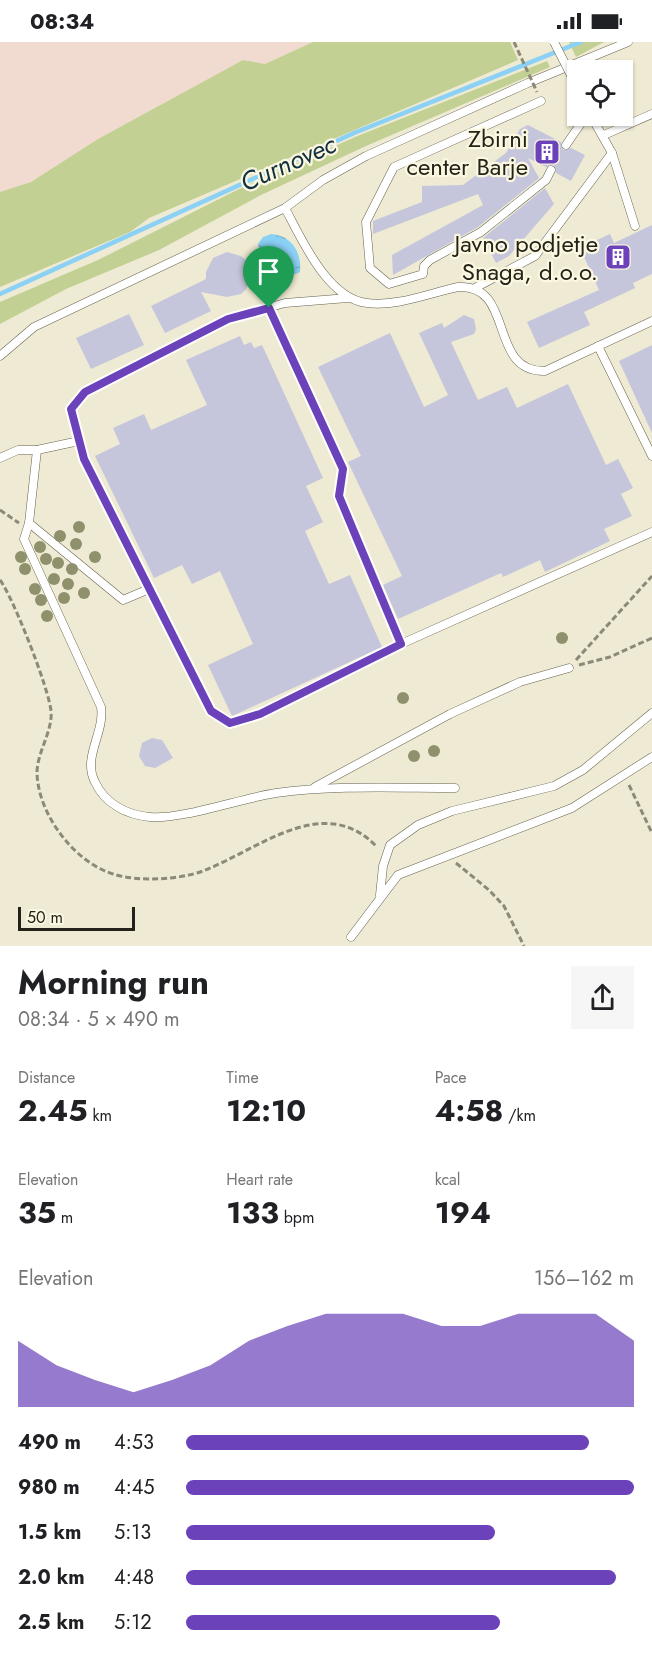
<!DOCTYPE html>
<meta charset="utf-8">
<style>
:root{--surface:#fff;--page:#f6f6f6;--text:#202124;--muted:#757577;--accent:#6b42ba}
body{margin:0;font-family:Jost,sans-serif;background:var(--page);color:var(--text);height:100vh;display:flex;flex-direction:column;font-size:22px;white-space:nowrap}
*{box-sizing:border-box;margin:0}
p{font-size:20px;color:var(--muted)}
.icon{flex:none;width:33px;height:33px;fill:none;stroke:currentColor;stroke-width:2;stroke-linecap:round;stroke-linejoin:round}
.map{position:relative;height:904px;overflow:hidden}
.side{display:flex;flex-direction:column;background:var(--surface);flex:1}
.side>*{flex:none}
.tools{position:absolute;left:567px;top:18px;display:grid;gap:12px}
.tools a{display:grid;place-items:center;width:66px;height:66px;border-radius:0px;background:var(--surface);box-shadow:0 2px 4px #0004;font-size:30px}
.scale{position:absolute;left:18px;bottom:15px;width:117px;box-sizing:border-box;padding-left:6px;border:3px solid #24231a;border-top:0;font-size:16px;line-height:21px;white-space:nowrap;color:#24231a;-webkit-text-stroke:4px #fbf7e0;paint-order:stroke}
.pin{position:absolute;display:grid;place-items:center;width:51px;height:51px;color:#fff;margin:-62px -26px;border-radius:50% 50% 50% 0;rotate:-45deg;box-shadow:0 0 6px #0007}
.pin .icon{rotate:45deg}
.round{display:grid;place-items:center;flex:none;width:63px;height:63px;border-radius:0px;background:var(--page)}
.summary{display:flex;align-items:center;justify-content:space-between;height:102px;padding:0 18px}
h1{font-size:33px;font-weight:700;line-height:45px}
.metrics{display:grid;grid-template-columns:repeat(3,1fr);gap:9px;height:102px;padding:6px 18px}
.metrics div{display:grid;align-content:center}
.metrics b{font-size:30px;font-weight:700}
.metrics small{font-size:16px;font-weight:400}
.metrics p{font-size:16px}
.chart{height:168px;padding:12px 18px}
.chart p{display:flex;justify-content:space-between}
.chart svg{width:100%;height:108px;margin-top:6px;fill:var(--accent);opacity:.7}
ul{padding:0 18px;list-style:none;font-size:20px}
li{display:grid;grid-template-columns:96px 72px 1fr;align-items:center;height:45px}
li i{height:15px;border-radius:8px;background:var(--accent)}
.status{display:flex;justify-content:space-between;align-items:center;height:42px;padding:0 30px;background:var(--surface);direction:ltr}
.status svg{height:16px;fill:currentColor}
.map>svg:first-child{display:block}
.commercial{fill:#f1dacf}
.green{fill:#c3d093}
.water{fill:url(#water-ripples)}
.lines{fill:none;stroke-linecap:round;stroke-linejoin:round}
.stream{stroke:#8bd1f5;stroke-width:4.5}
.building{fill:#c5c6dc}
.lane-casing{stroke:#65624e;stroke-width:9}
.path{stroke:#8c8979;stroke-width:3;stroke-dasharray:6 3;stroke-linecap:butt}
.lane{stroke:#fff;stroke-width:8}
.lane-bridge-casing{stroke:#65624e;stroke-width:9;stroke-linecap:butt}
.path-bridge{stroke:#8c8979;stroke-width:3;stroke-dasharray:6 3;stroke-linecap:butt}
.lane-bridge{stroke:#fff;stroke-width:8}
.tree{fill:#8f916d}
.route-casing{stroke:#fff;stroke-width:12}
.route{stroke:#6b42ba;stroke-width:8}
.labels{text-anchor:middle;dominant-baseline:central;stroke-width:4.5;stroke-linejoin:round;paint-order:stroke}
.poi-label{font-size:24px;fill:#24231a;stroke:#fbf7e0;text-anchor:end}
.water-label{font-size:26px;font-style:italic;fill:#113140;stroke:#fbf7e0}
</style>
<div class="status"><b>08:34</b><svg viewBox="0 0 49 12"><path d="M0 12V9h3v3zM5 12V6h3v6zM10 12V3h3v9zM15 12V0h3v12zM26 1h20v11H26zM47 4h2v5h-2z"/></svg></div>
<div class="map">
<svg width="652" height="904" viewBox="0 0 652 904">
<defs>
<pattern id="water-ripples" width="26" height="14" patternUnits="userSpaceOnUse" patternTransform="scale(1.5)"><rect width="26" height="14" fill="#8bd1f5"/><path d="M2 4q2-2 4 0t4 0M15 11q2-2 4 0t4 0" fill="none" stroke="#78b3d1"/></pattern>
</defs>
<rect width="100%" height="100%" fill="#eeead3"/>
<path class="commercial" d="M0,0h313l-48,22 -22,-4 -145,79 -67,43 -31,10z"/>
<g class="green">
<path d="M313,0h197l8,18 -369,158 -19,14 -130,55v-95l31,-10 67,-43 145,-79 22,4z"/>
<path d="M569,0h35l-28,15z"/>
<path d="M547,19l3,6 -184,79 -105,49 -102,55 -93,39 -66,35v-22l98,-42 137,-69 120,-54z"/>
</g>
<path class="water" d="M271,192c20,1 31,18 29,38 -18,10 -40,-10 -42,-28l5,-7z"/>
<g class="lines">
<path class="stream" d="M0,252l354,-161 227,-91"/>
</g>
<g class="building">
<path d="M528,83l33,17 2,8 8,-2 14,7 -14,26 -15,-8 -2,-8 -8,2 -18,-9 11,20 -61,49 -85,48 -1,-20 91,-50 -5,-11 -105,40v-13l49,-19v-16l41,-1 43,-32 14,-24z"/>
<path d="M545,146l9,16 -45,52 -13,7 -13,-25z"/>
<path d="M652,183v49l-19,9 2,5 -51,24 6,13 -51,23 -12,-26 72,-32 -19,-42 30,-14 4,9z"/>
<path d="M227,210l14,4 6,5 4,15 -5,13 -5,5 -14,3 -26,-5 10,19 -46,22 -14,-27 55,-27v-7l7,-14z"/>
<path d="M129,272l15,31 -53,24 -15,-31z"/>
<path d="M464,273l10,4 2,10 -2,5 -23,8 27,58 29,-13 10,21 51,-24 38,81 12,-6 15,29 -12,6 11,22 -28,13 6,12 -65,31 -5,-12 -37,17 -2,-4 -103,46 -15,-34 19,-9 -54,-114 13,-6 -43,-89 72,-34 34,74 24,-12 -29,-62 23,-10 2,5z"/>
<path d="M240,294l4,9 7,-3 3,6 8,-3 61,133 -17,8 17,36 -18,9 24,53 21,-9 32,72 -150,69 -24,-51 45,-21 -33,-73 -28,13 -10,-19 -28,13 -59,-122 25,-12 -7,-16 31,-14 7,16 56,-25 -21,-45z"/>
<path d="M652,303v88l-33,-72z"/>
<path d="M152,696l10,2 11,18 -18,10 -10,-2 -6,-10 3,-13z"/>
</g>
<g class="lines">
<g class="lane-casing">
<g id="lane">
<path d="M541,59l-147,66 -28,55 4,46 19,16 34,-10 1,-8 6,-6 51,-28 65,-52 5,-10"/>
<path d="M591,74l21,37 23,73"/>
<path d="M604,93l48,-21"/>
<path d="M566,103l20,-29"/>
<path d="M285,166c17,32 43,91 82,95 29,4 63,-10 91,-16 58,-3 29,85 87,84l107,-50"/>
<path d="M475,246l60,-32 77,-103"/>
<path d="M348,256l-63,5 -57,16 -143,73 -14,17 13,50 127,252 19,12 30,-9 141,-70 251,-112"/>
<path d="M269,266l74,161 -4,27 62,148"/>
<path d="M598,304l54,110"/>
<path d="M0,314l34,-29 251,-119 38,-28 43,-24 162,-73 100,-41"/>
<path d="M79,399l-42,9 -8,73 -5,16 77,168c4,26 -19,50 -6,75 10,22 32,33 55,35 31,3 92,-19 126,-24 59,-8 120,-5 179,-5"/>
<path d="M0,416l18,-8h19"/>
<path d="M29,481l94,77 26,-11"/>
<path d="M315,745l135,-73 70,-32 49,-14"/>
<path d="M380,853l3,-29 7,-21 28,-20 34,-14 102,-25 29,-16 69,-57"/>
<path d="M351,895l47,-62 174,-67 80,-51"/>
</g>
</g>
<g class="path">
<path d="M0,468l19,13"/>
<path d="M0,538c13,17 49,109 51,131 2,20 -14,41 -14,62 1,41 37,89 76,101 25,8 65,6 90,-3 55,-21 121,-80 174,-24"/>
<path d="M576,618l76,-84"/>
<path d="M579,623l31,-8 42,-19"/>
<path d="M629,743l23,48"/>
<path d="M456,821l33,27 15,16 20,40"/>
</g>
<use href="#lane" class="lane"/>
<g class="lane-bridge-casing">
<path id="lane-bridge" d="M554,0l24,47"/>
</g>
<path class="path-bridge" d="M514,0l23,50"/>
<use href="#lane-bridge" class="lane-bridge"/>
</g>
<g class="tree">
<circle cx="79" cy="485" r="6"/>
<circle cx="60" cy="494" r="6"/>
<circle cx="76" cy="502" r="6"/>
<circle cx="40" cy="505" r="6"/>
<circle cx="21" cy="515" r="6"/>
<circle cx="95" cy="515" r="6"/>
<circle cx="46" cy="517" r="6"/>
<circle cx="58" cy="521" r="6"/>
<circle cx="25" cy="527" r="6"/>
<circle cx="72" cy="527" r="6"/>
<circle cx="54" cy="537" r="6"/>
<circle cx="68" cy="542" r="6"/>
<circle cx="35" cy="547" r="6"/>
<circle cx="84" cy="551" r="6"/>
<circle cx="64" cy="556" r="6"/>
<circle cx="41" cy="558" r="6"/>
<circle cx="47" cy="574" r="6"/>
<circle cx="562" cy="596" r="6"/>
<circle cx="403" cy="656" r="6"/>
<circle cx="434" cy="709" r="6"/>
<circle cx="414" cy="714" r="6"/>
</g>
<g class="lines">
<g class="route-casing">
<path id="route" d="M269,266l74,161 -4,27 62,148 -141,70 -30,9 -19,-12 -127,-252 -13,-50 14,-17 143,-73z"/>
</g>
<use href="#route" class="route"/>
</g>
<defs>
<g id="building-square" transform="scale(1.35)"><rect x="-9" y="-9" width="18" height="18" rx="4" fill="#6b42ba" stroke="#fbf7e0"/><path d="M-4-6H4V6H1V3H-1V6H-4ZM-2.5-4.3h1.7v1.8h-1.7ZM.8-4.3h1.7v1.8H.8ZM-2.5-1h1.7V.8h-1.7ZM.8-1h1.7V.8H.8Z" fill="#fff"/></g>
</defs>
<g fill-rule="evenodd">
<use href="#building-square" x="547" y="110"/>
<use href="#building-square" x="618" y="215"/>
</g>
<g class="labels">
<g class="poi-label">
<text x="528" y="96">Zbirni<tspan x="528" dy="28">center Barje</tspan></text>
<text x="598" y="201">Javno podjetje<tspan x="598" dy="28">Snaga, d.o.o.</tspan></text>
</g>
<g class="water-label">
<text transform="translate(288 121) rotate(-24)">Curnovec</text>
</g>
</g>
</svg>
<div class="tools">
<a><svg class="icon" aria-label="locate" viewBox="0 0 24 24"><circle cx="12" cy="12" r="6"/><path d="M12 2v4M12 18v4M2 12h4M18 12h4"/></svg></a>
</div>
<div class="scale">50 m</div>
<div class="pin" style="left:269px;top:266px;background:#1e9e55"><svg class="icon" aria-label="arrive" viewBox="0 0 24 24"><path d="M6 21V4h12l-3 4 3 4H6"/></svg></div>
</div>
<section class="side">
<div class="summary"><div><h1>Morning run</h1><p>08:34 · 5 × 490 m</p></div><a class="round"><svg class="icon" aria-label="share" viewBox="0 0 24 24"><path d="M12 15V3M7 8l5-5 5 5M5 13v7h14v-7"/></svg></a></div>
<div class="metrics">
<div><p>Distance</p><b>2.45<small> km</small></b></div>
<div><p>Time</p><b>12:10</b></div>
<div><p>Pace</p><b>4:58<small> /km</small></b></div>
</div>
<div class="metrics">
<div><p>Elevation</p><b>35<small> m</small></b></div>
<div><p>Heart rate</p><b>133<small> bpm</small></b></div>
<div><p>kcal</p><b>194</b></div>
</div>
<div class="chart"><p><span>Elevation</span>156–162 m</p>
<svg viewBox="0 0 160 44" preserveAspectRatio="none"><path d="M0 44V17L10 27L20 33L30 38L40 33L50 27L60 17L70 11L80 6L90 6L100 6L110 11L120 11L130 6L140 6L150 6L160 17V44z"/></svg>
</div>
<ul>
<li><b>490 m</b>4:53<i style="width:90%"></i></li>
<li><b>980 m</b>4:45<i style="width:100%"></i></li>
<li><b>1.5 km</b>5:13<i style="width:69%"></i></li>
<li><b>2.0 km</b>4:48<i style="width:96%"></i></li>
<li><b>2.5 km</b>5:12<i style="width:70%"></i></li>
</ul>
</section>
